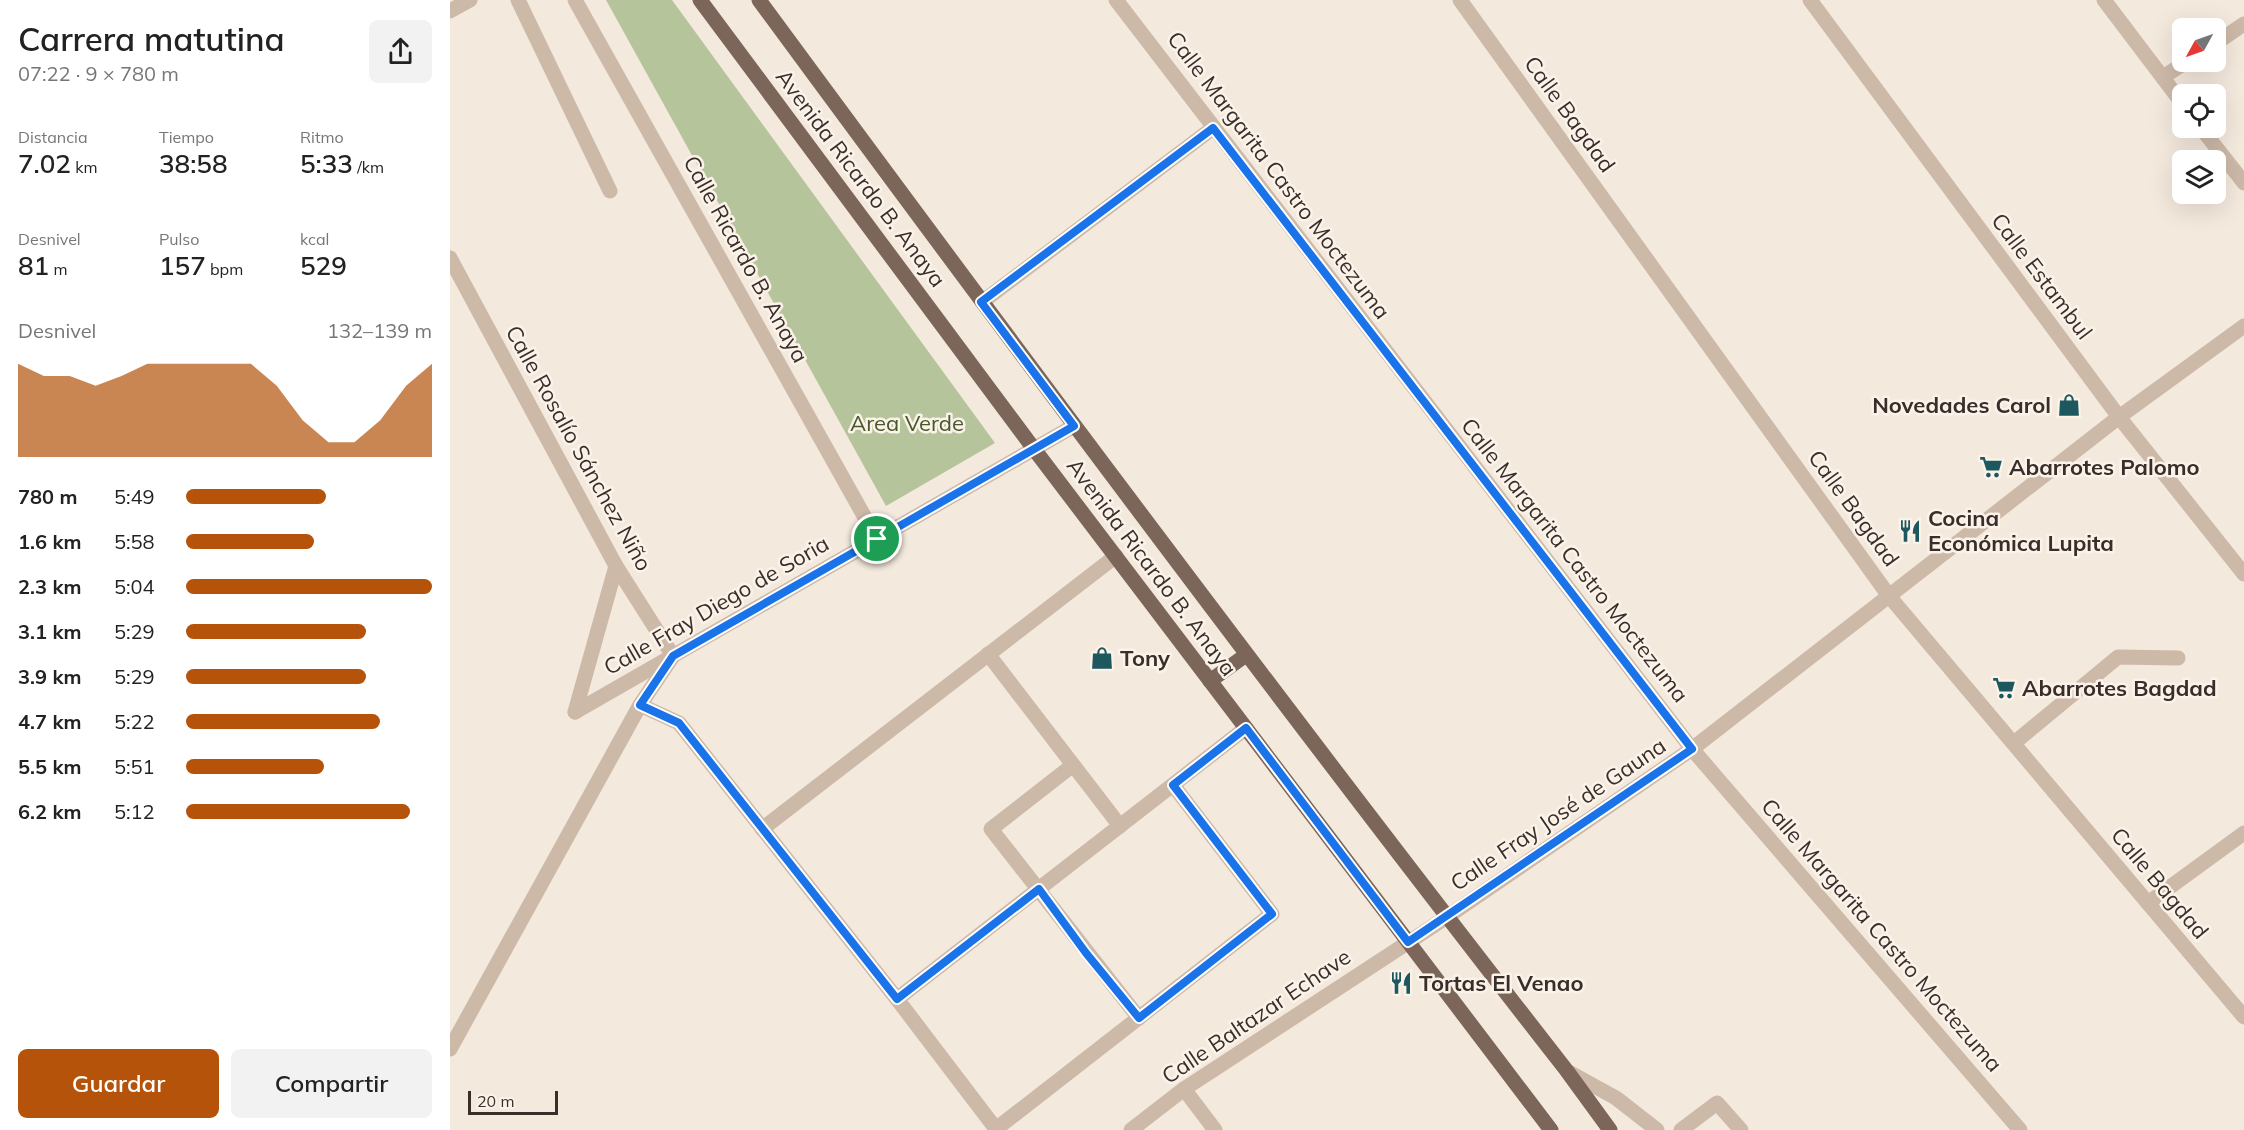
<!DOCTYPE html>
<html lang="es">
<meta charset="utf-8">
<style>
:root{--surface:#fff;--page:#f2f2f2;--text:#222;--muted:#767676;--accent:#b45309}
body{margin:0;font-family:Mulish,sans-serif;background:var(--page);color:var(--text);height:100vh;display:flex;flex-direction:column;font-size:22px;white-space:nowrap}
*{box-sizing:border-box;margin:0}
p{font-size:20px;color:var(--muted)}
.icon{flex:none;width:33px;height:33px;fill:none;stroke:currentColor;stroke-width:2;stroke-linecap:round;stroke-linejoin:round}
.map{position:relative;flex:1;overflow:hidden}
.sheet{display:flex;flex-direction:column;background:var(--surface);width:450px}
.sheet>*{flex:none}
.needle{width:39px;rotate:230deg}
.buttons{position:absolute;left:1722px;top:18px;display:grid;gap:12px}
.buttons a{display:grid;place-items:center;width:54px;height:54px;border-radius:9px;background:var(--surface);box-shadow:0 6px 24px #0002;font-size:30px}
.scale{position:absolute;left:18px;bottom:15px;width:90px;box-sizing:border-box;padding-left:6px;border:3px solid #392e29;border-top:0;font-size:16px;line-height:21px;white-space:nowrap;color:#392e29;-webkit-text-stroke:4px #fbf3ea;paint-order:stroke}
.pin{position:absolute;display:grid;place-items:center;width:51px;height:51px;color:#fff;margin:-26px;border:3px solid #fff;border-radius:50%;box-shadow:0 2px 6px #0007}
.round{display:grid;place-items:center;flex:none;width:63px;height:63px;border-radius:9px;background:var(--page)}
.headline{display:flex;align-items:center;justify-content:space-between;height:102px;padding:0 18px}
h1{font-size:33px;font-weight:600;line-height:45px}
.metrics{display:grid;grid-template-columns:repeat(3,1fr);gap:9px;height:102px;padding:6px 18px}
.metrics div{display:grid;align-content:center}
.metrics b{font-size:26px;font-weight:600}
.metrics small{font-size:16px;font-weight:400}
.metrics p{font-size:16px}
.chart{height:168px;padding:12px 18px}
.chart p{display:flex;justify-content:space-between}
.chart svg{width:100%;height:108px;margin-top:6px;fill:var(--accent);opacity:.7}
.primary-button{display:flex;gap:12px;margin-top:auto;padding:12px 18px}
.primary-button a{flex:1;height:69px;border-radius:9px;background:var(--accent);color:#fff;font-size:24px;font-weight:600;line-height:69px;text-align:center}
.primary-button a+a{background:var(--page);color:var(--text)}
ul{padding:0 18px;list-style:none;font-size:20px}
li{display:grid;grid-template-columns:96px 72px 1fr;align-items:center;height:45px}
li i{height:15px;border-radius:8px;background:var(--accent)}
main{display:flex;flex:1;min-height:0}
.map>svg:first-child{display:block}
.green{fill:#b6c49c}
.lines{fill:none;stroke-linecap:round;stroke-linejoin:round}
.minor{stroke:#cdb9a8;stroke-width:15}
.major{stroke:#7c6559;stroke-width:15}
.route-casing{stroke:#fff;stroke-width:12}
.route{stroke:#1a73e8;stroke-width:8}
.labels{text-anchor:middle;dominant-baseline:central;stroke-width:5;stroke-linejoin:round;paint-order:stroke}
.street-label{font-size:22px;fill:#392e29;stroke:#fbf3ea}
.poi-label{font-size:22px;font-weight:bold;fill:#392e29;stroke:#fbf3ea;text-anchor:start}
.park-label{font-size:22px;fill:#47592b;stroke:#fbf3ea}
</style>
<main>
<section class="sheet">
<div class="headline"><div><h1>Carrera matutina</h1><p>07:22 · 9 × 780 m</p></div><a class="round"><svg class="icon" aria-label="share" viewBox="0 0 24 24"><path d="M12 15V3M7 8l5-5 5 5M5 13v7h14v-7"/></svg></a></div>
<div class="metrics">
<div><p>Distancia</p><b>7.02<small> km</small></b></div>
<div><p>Tiempo</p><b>38:58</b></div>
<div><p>Ritmo</p><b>5:33<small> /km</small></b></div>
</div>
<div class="metrics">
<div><p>Desnivel</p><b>81<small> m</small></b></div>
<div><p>Pulso</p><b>157<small> bpm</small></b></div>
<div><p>kcal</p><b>529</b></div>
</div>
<div class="chart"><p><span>Desnivel</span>132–139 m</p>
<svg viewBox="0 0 160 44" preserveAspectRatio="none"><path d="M0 44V6L10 11L20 11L30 15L40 11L50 6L60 6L70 6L80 6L90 6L100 15L110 29L120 38L130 38L140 29L150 15L160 6V44z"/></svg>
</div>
<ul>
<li><b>780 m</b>5:49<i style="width:57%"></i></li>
<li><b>1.6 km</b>5:58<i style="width:52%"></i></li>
<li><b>2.3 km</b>5:04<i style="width:100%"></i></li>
<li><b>3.1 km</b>5:29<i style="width:73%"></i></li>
<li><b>3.9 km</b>5:29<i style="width:73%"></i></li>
<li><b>4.7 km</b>5:22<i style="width:79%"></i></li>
<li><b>5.5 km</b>5:51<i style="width:56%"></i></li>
<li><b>6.2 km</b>5:12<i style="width:91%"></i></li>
</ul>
<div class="primary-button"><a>Guardar</a><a>Compartir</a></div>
</section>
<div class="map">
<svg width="1794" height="1130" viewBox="0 0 1794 1130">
<rect width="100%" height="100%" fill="#f4e9dd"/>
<path class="green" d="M156,0h66l323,443 -109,63z"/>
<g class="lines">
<g class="minor">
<path d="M68,0l92,191"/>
<path d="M125,0l302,539"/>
<path d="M666,0l576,749 328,381"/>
<path d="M1010,0l429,596 355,421"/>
<path d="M1360,0l309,417 125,157"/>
<path d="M1654,0l78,103"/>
<path d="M0,11l20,-11"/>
<path d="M1766,43l28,-19"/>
<path d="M1713,77l23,-15"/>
<path d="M1751,128l43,55"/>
<path d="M0,258l166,308 57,90 -33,49 -190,344"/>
<path d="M532,302l231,-174"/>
<path d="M538,654l132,172"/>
<path d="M190,705l39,18 218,276 349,-271"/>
<path d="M125,712l499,-286"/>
<path d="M125,712l41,-146"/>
<path d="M1564,743l104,-86 60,1"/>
<path d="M623,765l-82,64 148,189"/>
<path d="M312,829l354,-273"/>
<path d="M1698,903l96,-70"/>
<path d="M447,999l99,130 276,-215 -99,-129"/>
<path d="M1117,1071l49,27 41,32"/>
<path d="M734,1089l31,41"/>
<path d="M681,1130l53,-41 263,-172 245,-168 427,-332 125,-91"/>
<path d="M1231,1130l36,-27 24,27"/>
</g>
<g class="major">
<path d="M250,0l334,449 517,681"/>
<path d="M309,0c265,360 533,719 808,1071l43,59"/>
<path d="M760,681l36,-26"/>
</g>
</g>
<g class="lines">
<g class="route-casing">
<path id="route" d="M763,128l479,621 -284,193 -162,-214 -73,57 99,129 -133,104 -53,-65 -47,-64 -142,110 -218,-276 -39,-18 33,-49 401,-230 -93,-124z"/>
</g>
<use href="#route" class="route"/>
</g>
<defs>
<g id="shop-bare" transform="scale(1.8)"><path d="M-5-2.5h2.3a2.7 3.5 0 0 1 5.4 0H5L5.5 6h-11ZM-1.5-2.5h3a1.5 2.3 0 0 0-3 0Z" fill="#1c585d" stroke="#fbf3ea" stroke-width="2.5" paint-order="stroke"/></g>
<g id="supermarket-bare" transform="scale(1.8)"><path d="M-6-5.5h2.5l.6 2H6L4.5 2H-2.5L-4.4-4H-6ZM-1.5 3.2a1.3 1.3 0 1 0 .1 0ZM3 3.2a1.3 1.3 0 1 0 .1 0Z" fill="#1c585d" stroke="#fbf3ea" stroke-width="2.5" paint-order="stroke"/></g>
<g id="restaurant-bare" transform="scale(1.8)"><path d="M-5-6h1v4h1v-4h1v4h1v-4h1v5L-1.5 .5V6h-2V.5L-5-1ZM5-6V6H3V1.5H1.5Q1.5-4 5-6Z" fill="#1c585d" stroke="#fbf3ea" stroke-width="2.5" paint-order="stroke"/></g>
</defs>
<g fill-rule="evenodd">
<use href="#shop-bare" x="1619" y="405"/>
<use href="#supermarket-bare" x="1541" y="467"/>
<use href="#restaurant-bare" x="1460" y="531"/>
<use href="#shop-bare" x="652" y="658"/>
<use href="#supermarket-bare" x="1554" y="688"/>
<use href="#restaurant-bare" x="951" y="983"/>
</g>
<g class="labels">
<g class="street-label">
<text transform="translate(1120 114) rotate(54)">Calle Bagdad</text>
<text transform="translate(829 175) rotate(53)">Calle Margarita Castro Moctezuma</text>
<text transform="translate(411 178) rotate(53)">Avenida Ricardo B. Anaya</text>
<text transform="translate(296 259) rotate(61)">Calle Ricardo B. Anaya</text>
<text transform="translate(1592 276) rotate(53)">Calle Estambul</text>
<text transform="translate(129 448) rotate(61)">Calle Rosalío Sánchez Niño</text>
<text transform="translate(1404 508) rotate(54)">Calle Bagdad</text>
<text transform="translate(1125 560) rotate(52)">Calle Margarita Castro Moctezuma</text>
<text transform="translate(702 567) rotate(53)">Avenida Ricardo B. Anaya</text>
<text transform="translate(266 605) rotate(-30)">Calle Fray Diego de Soria</text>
<text transform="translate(1108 814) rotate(-34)">Calle Fray José de Gauna</text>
<text transform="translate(1710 883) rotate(50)">Calle Bagdad</text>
<text transform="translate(1432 935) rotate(49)">Calle Margarita Castro Moctezuma</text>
<text transform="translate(806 1016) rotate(-34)">Calle Baltazar Echave</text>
</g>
<g class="poi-label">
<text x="1601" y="405" text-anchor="end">Novedades Carol</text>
<text x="1559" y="467">Abarrotes Palomo</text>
<text x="1478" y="518">Cocina<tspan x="1478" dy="25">Económica Lupita</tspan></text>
<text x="670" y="658">Tony</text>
<text x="1572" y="688">Abarrotes Bagdad</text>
<text x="969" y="983">Tortas El Venao</text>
</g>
<g class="park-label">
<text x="457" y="423">Area Verde</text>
</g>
</g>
</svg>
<div class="buttons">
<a><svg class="needle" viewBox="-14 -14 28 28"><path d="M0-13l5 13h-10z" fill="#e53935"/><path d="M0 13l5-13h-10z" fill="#767676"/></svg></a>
<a><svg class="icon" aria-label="locate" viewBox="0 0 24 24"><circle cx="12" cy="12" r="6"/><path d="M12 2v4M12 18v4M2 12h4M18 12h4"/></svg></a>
<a><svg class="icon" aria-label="layers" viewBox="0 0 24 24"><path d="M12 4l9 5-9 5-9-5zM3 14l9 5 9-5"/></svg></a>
</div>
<div class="scale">20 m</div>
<div class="pin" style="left:427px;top:539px;background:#1e9e55"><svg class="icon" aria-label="arrive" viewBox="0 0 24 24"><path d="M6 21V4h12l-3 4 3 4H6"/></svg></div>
</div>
</main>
